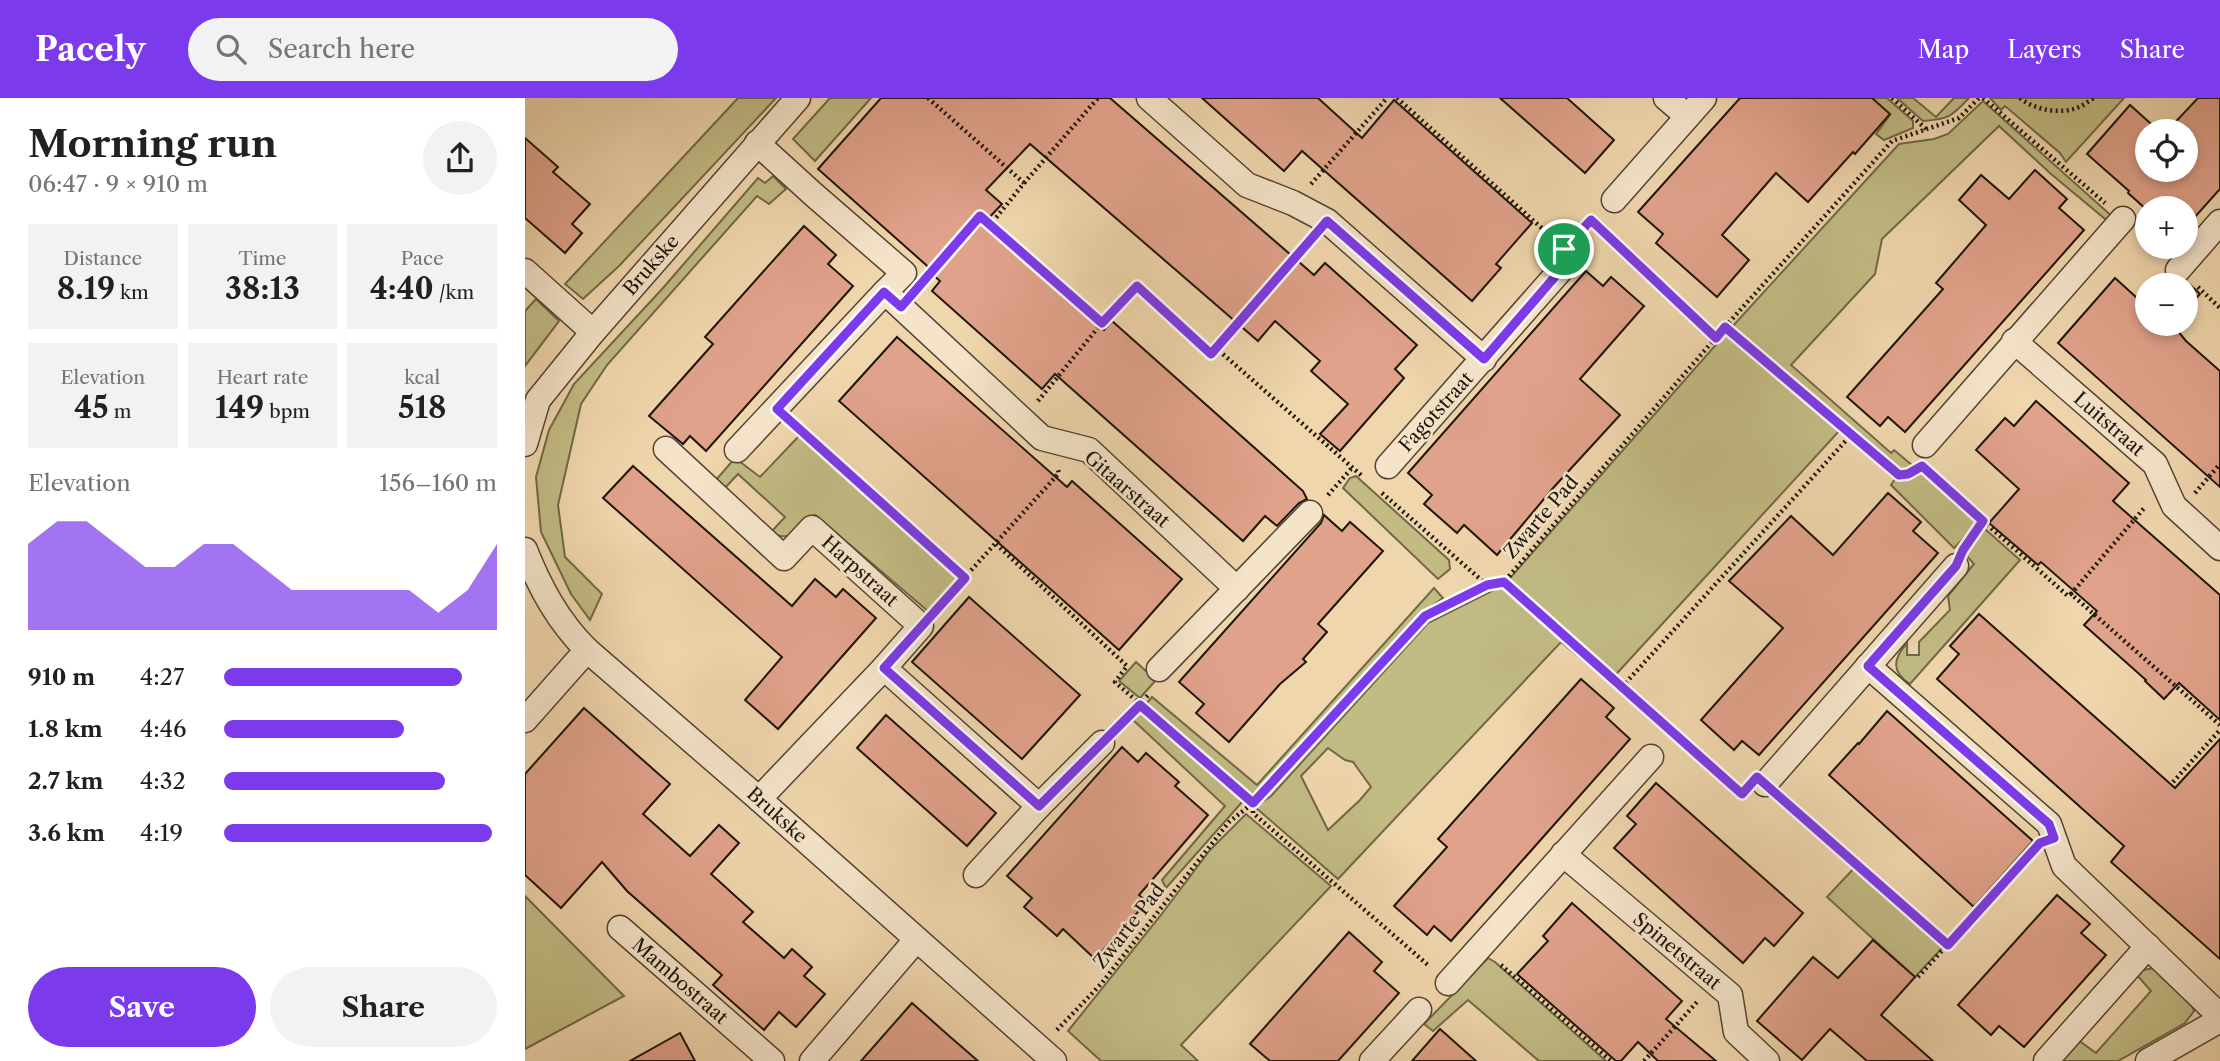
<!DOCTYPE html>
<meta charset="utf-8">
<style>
:root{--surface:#fff;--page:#f2f2f2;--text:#202124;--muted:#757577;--accent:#7c3aed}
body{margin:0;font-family:"Libre Caslon Text",serif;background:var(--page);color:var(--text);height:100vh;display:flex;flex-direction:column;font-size:26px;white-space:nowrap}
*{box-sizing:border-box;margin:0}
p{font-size:23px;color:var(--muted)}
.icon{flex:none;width:38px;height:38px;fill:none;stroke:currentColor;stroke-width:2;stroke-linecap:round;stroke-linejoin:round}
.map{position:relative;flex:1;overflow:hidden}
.sheet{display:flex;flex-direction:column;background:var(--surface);width:525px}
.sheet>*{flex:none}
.tools{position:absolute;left:1610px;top:21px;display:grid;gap:14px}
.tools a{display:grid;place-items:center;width:63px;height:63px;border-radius:50%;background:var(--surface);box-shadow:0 4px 10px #0003;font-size:35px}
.pin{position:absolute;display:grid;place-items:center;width:60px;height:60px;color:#fff;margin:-30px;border:4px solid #fff;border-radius:50%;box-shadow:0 2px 7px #0007}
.round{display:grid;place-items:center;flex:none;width:74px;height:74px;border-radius:37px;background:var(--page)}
.headline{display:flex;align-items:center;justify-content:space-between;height:119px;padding:0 28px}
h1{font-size:38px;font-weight:700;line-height:52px}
.metrics{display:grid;grid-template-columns:repeat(3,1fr);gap:10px;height:119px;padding:7px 28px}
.metrics div{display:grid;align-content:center;border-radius:0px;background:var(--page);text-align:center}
.metrics b{font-size:30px;font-weight:700}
.metrics small{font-size:19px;font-weight:400}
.metrics p{font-size:19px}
.chart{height:196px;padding:14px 28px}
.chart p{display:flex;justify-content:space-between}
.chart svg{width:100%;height:126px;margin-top:7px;fill:var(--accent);opacity:.7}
.cta{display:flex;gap:14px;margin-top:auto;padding:14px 28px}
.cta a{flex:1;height:80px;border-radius:42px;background:var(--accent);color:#fff;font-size:28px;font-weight:700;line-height:80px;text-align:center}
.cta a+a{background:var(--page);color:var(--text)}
ul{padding:0 28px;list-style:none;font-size:23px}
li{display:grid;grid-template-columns:112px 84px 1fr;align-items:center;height:52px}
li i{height:18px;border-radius:9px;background:var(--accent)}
header{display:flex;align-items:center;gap:42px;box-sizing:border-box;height:98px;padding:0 35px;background:var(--accent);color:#fff}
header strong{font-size:33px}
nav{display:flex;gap:38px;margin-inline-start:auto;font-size:24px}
.search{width:490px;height:63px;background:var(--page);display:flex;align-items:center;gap:18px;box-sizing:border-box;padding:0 24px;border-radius:38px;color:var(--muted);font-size:26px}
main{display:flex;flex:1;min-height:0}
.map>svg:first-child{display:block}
.green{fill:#c2bb84;stroke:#706847;stroke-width:2;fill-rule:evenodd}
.building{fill:#e1a28b;stroke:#1e150a;stroke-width:2}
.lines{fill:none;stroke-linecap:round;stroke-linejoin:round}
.street-casing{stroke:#524533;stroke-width:27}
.path{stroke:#1e150a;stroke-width:4.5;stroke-dasharray:2 3.5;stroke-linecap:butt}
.street{stroke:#f5e4ca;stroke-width:24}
.route-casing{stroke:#fff;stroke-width:14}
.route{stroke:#7c3aed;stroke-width:9}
.labels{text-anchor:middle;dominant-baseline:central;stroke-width:5;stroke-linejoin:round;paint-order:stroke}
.street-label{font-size:19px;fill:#1e150a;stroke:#f5e4ca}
</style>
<header>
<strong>Pacely</strong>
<div class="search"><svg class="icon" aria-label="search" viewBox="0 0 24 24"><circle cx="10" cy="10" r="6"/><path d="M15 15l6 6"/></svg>Search here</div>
<nav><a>Map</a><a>Layers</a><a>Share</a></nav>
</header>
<main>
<section class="sheet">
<div class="headline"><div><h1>Morning run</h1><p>06:47 · 9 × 910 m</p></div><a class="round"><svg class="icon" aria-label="share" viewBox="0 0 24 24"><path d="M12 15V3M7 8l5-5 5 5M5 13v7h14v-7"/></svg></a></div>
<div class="metrics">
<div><p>Distance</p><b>8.19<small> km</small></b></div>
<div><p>Time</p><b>38:13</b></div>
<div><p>Pace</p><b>4:40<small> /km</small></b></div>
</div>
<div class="metrics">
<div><p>Elevation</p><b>45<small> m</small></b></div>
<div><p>Heart rate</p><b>149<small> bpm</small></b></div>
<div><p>kcal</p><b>518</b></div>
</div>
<div class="chart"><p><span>Elevation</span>156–160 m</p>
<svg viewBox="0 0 160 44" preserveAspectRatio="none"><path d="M0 44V14L10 6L20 6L30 14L40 22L50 22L60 14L70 14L80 22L90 30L100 30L110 30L120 30L130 30L140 38L150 30L160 14V44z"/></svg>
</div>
<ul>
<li><b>910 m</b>4:27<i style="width:87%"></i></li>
<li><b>1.8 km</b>4:46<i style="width:66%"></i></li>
<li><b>2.7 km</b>4:32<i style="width:81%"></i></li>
<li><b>3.6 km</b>4:19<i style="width:98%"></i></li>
</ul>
<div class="cta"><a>Save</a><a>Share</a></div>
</section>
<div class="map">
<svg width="1695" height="963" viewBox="0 0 1695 963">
<rect width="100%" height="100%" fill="#f0d6ad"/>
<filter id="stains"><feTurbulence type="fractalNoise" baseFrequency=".00286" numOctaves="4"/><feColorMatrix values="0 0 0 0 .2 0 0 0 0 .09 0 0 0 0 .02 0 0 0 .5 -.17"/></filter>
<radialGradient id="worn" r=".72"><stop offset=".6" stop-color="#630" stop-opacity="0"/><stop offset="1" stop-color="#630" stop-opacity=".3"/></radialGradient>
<g class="green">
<path d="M213,0h38l-157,168 -36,33 -18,-15z"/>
<path d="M305,0h41l-56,63 -22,-22z"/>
<path d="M1346,0h16l26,23v7l-29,12 -8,-6 14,-19z"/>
<path d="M1372,0h16l23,19 18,-19h15c-18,19 -20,21 -46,23z"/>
<path d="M1465,0h134l-58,64 -6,-9 -55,-47 -4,4z"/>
<path d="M1458,3l131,117 -4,5 -59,-49 -52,-48 -117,113 -7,35 -84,91 100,88 3,-3 18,15 -10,6 -7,-3 -110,-96 -5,6 60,52 -231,252 -48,-40 -223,237 -83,-72 16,-11 157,-173 76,-38 217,-246 178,-195 35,-5 14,-5zM803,650l17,12 8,2 18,25 -11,13 -32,30 -27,-54z"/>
<path d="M248,78l13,13 -17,15 -12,-8 -150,169 -26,39 -23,101 7,52 37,37 -12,26 -19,-26 -30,-62 -5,-55 13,-47 25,-46 89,-96 95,-110 7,5z"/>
<path d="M11,201l23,22 -34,45v-55z"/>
<path d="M274,338l162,143 -32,33 -114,-97c-13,14 -24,29 -44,17l14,-15 -47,-43 -14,15 -9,-8 20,-23 25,19z"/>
<path d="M1395,372l59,53 -25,25 -63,-63 4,-6c11,3 17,-2 25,-9z"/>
<path d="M831,378l93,84 1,9 -12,10 -95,-91 7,-10z"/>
<path d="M1460,431l35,31 -110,124c-19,-12 -17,-25 -3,-41v12h12v-13l31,-32 -2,-14 26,-32 -9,-10z"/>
<path d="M909,490l9,10 -20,14 -164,177 -10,7 -103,-92 6,-7 105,88z"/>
<path d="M611,564l20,18 -16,18 -21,-17z"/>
<path d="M618,614l100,89 -77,87 -4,-8 63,-74 -93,-87 6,-6z"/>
<path d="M721,716l85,72 -150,159 17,16h-97l-33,-30 93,-116 49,-65z"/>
<path d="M1332,767l88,80 -30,32 -88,-80z"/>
<path d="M0,798l99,100 -99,53z"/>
<path d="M963,860l7,4 111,99h-67l-71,-61 -35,31 -9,-7z"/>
<path d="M1629,870l35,29 5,14 -9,12 -67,38h-56l16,-21 18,13 55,-62 -16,-18 8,-3z"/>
</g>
<g class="building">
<path d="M356,0h229l204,177 11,-12 92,82 -22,24 9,9 -64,73 -20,-17 28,-30 -37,-33 9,-10 -45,-40 -17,20 -228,-197 -44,46 16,14 -18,19 120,107 8,-9 191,170 4,8 -8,4 -22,23 -12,-10 -22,25 -188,-167 -13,15 -110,-98 8,-10 -8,-7 2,-2 -116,-103z"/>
<path d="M677,0h116l44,40 32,-38 138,123 -36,41 5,4 -29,33 -170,-150 -18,20z"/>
<path d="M975,0h67l47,42 -29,33z"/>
<path d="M1215,0h132l18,16 -35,40 -2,-2 -45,50 -32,-29 -54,62 27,25 -32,37 -61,-54 7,-9 -25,-22z"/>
<path d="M1673,0h22v91l-34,38v-19h-39v2l-19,-17 1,-2 -42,-37 43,-49 29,26h-12v39h39v-39h-19z"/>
<path d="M0,40l33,29 -5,5 37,32 -18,20 10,9 -17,20 -40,-35z"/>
<path d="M1510,72l32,29 -8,9 25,22 -179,202 -17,-15 -8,9 -33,-29 96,-108 -7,-6 50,-58 -27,-25 22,-25 28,24z"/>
<path d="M279,128l32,29 -8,9 25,22 -147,165 -16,-15 -7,8 -34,-28 64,-72 -8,-7z"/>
<path d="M1061,173l17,15 8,-9 33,29 -64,73 40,36 -66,72 -57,68 -33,-30 -7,8 -33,-29 8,-9 -24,-22z"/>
<path d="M1590,180l32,29v17h25l14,17 34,30v116l-162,-144z"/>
<path d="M1662,184l13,12 -14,15v-24h-12z"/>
<path d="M372,239l170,150 5,-6 110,98 -63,71 -280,-249z"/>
<path d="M1511,303l93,82 -16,18 107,94v125l-41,-37 -15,16 -19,-18 1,-1 -62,-55 13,-14 -56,-49 -3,3 -49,-42 30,-34 -43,-39 29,-32 9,8z"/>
<path d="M108,368l159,140 23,-27 21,18 7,-8 33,29 -98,111 -33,-29 37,-43 -179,-159z"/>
<path d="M1363,395l33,29 -8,9 25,22 -179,202 -17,-14 -8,9 -33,-30 82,-92 -54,-47 62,-65 42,39z"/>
<path d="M799,417l18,16 8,-9 33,29 -65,73 9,8 -24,27 3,3 -26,22 -51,58 -33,-29 8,-9 -25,-22 142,-159z"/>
<path d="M444,499l111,98 -58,64 -110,-97z"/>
<path d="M1454,516l196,174 45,-49v220l-109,-97 13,-16 -187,-167 22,-25 -9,-8z"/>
<path d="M1056,581l33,29 -8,9 24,22 -179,202 -17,-15 -7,9 -33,-29 53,-59 -9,-8z"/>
<path d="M59,610l86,76 -27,30 47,42 29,-31 20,18 -28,31 42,38 -10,10 41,36 8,-9 20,18 -8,9 21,18 -29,33 -17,-15 -15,18 -51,-45 9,-10 -95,-84 -25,-29 -41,46 -36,-33v-101z"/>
<path d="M1362,613l146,130 -59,66 -145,-132 29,-32 1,1z"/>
<path d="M361,617l110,98 -29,33 -110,-98z"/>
<path d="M597,649l16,15 8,-9 33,29 -4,4 33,29 -69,80 8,7 -52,57 -32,-30 -6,7 -33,-29 8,-9 -25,-22z"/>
<path d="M1131,685l147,130 -29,33 -9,-8 -22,25 -129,-115 22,-24 -9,-8z"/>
<path d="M1532,797l33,29 -9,9 25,22 -82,92 -25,-21 -8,9 -33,-30z"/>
<path d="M1047,805l110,98 -16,18 50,42h-58l-20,-19 -17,19h-5l-99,-87 31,-33 -5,-5z"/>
<path d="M824,834l33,30 -8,9 25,22 -61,68h-68l-20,-17z"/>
<path d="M1348,842l42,37 -34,38 52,46h-66l-37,-32 -28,31 -45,-39 56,-64 25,21z"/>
<path d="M387,905l36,32 30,26h-117z"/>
<path d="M915,931l36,32h-64z"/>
<path d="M155,935l15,28h-65z"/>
</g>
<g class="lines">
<g class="street-casing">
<g id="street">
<path d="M624,0l98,87 46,18 34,18 157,138"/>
<path d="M1141,0l21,18"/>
<path d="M232,45l56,51 91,79 -19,19 157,146 47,12 148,139"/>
<path d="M1089,102l90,-102"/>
<path d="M1653,172l42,-48"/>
<path d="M0,173l68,61"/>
<path d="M1489,243l141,123 19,42 46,42"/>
<path d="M0,346l13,-44 55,-68 205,-234"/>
<path d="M1400,347l198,-226"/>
<path d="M141,351l118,109 28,-30 109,98 -37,42 -125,131"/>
<path d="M212,352l148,-158"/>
<path d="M863,368l177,-201"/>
<path d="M0,452c15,38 33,71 62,100l172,149 295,262"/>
<path d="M1343,568l181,158 15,42 156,150"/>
<path d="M359,570l155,138"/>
<path d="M634,571l151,-156"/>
<path d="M0,622l62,-70"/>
<path d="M1240,686l191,-218"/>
<path d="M1038,756l167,141 6,37 31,29"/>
<path d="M451,777l63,-69 63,-63"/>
<path d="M95,830l152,133"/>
<path d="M923,885l203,-226"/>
<path d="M287,963l104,-121"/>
<path d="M847,963l47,-51"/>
<path d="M1521,963l102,-115"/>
<path d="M1623,963l72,-41"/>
</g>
</g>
<g class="path">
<path d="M403,0l96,85 -33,41 111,99"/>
<path d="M872,0l158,142"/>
<path d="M1367,0l34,31"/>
<path d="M1458,0l122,105"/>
<path d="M1495,0c14,12 42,17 59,9 5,-2 10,-6 15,-9"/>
<path d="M499,85l74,-85"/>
<path d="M786,86l76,-86"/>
<path d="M1066,123l125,117"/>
<path d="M1047,142l21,-21"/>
<path d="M405,176l50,-58 11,8"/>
<path d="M1673,189l22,21"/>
<path d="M1200,229l174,149 9,-2 9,-5"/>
<path d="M691,250l94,-108"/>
<path d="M513,303l67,-82 32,-33 74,68 5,-6 146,128"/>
<path d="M271,329l169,151"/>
<path d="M1403,373l55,50 -14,21"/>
<path d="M857,395l105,92"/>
<path d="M1670,395l25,-29"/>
<path d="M803,397l23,-26"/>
<path d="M1458,423l85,75 3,-2 149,131"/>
<path d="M471,446l131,122 -12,16 138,121v10l175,152"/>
<path d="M979,484l234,209"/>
<path d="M1546,496l74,-87"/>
<path d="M413,509l121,-134 -1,-3"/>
<path d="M1097,589l229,-252"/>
<path d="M595,627l30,-32"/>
<path d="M1648,684l47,-52"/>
<path d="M1260,703l163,144"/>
<path d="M976,867l110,96"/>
<path d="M1393,879l113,-124"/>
<path d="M532,932l44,-46 128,-162 24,-19 172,-187 62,-31 17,-3 221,-255 167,-186 67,-23 20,-20"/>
<path d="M1119,963l53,-59"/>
</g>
<use href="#street" class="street"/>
</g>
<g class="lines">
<g class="route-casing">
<path id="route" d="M455,118l122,107 35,-37 74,68 116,-133 157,138 81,-94 -1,-16 27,-29 125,118 9,-11 174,148 9,-1 14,-8 61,55 -20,29 -7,16 -88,100 181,158 5,14 -14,5 -92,102 -191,-168 -15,17 -238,-212 -17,3 -62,31 -172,187 -113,-98 -101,101 -155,-138 81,-90 -188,-169 107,-117 17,15z"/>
</g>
<use href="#route" class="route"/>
</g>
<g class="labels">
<g class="street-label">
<text transform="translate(126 167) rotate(-49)">Brukske</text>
<text transform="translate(911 314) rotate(-48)">Fagotstraat</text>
<text transform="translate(1584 326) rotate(41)">Luitstraat</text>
<text transform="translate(602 391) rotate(41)">Gitaarstraat</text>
<text transform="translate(1016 419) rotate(-49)">Zwarte Pad</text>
<text transform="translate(335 473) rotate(42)">Harpstraat</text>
<text transform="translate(252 717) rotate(42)">Brukske</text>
<text transform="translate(604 828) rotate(-52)">Zwarte Pad</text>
<text transform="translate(1152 853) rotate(40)">Spinetstraat</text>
<text transform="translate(155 883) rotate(41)">Mambostraat</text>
</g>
</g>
<rect width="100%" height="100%" filter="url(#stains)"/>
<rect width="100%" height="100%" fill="url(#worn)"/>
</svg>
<div class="tools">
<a><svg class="icon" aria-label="locate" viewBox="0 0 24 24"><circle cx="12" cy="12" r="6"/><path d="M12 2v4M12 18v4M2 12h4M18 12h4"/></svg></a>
<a>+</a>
<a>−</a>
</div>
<div class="pin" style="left:1039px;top:151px;background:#1e9e55"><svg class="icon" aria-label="arrive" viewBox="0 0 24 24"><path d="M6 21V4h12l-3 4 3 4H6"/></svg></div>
</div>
</main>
